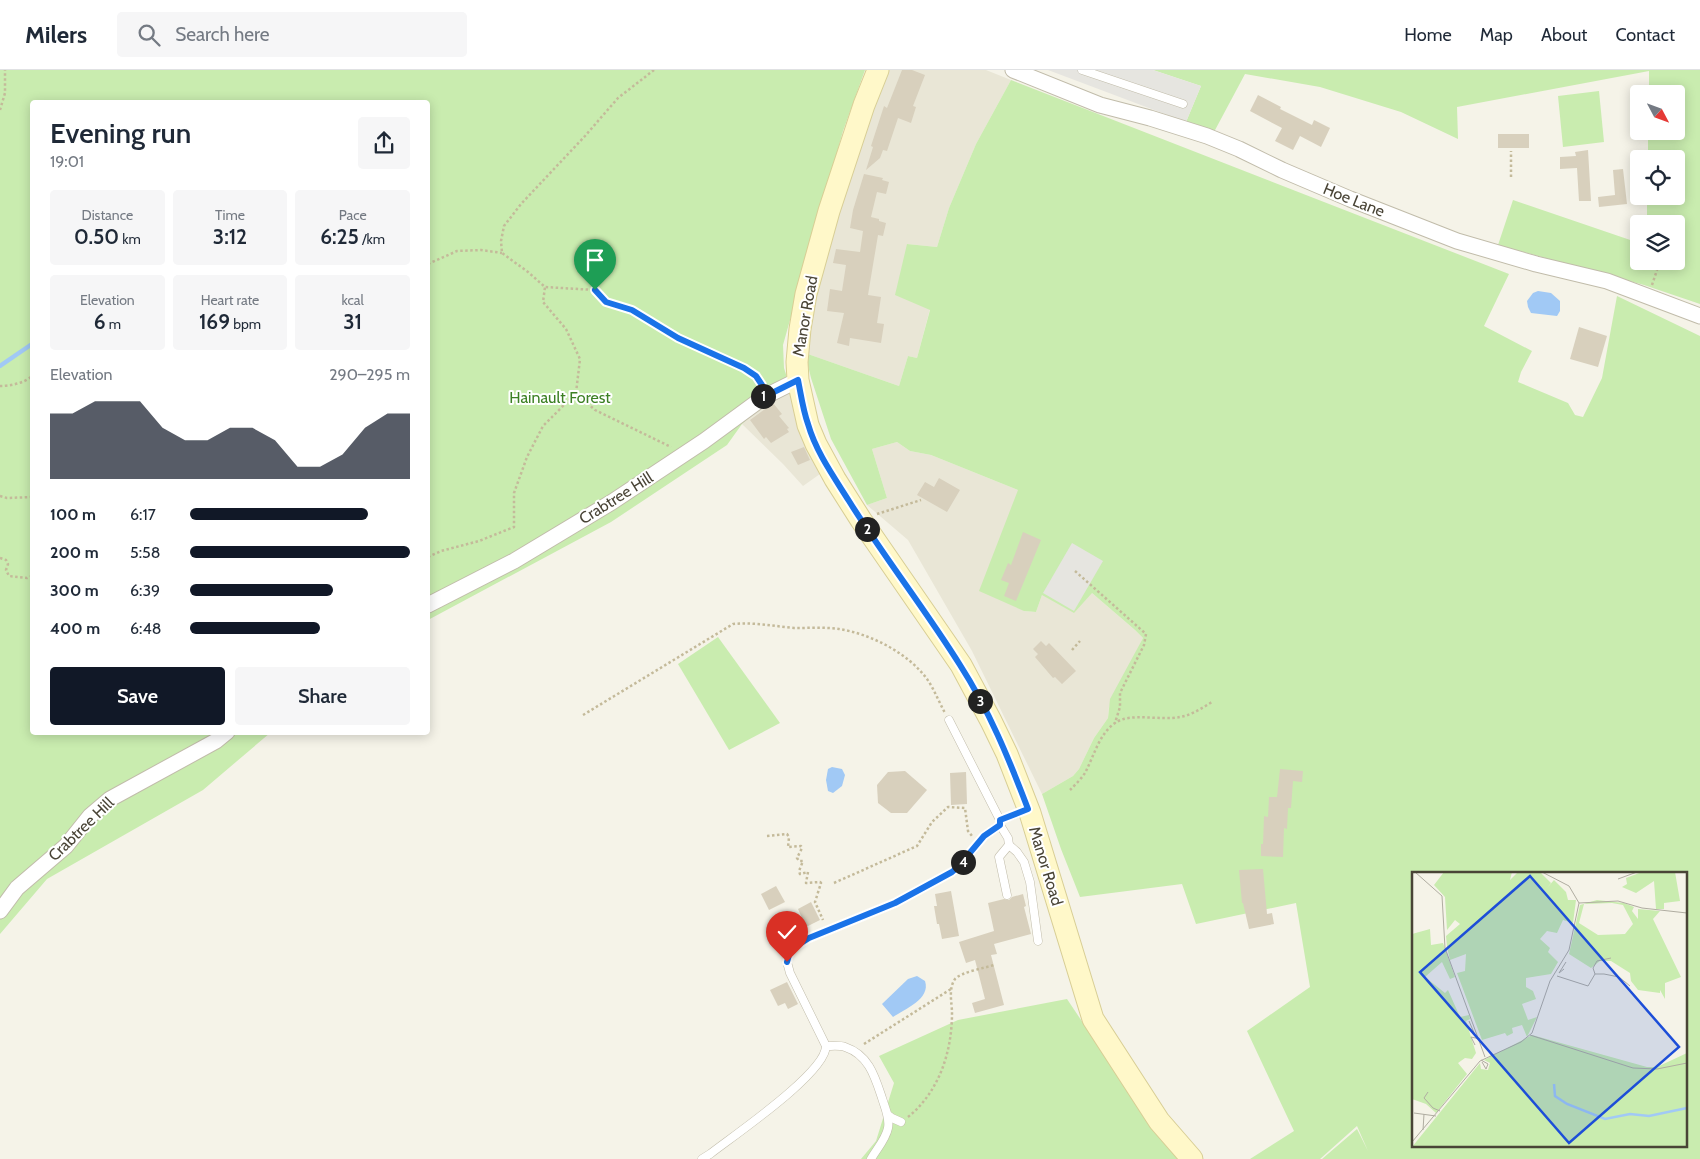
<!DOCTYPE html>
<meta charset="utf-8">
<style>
:root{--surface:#fff;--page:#f6f6f7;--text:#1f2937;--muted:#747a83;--line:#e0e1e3;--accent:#111827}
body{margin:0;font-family:Cabin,sans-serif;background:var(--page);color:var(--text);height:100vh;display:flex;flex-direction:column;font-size:19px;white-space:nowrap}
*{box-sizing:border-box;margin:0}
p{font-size:16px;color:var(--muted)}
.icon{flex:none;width:28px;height:28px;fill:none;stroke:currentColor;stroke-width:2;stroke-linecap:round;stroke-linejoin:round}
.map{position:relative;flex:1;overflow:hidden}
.panel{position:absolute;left:30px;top:30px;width:400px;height:635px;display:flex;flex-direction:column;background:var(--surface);border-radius:5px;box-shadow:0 2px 12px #0003}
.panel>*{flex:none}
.needle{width:32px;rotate:131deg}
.controls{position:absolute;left:1630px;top:15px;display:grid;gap:10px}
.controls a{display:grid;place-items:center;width:55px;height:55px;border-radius:5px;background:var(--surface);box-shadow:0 2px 12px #0003;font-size:25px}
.pin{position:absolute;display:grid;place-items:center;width:42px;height:42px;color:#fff;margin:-51px -21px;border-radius:50% 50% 50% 0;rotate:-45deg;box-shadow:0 0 5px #0007}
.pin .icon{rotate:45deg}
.km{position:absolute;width:25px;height:25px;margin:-12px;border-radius:50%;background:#222;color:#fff;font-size:14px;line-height:25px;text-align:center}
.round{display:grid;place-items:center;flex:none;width:52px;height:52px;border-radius:5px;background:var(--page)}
.summary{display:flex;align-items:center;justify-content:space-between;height:85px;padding:0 20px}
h1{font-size:28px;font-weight:600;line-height:38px}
.metrics{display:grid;grid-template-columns:repeat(3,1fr);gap:8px;height:85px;padding:5px 20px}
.metrics div{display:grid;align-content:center;border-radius:5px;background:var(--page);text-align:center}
.metrics b{font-size:21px;font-weight:600}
.metrics small{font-size:14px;font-weight:400}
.metrics p{font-size:14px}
.chart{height:140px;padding:10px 20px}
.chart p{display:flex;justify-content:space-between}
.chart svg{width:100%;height:90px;margin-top:5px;fill:var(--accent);opacity:.7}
.action{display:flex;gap:10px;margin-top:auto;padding:10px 20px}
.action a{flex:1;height:58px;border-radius:5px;background:var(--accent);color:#fff;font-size:20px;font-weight:600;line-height:58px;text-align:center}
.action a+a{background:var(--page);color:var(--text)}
ul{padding:0 20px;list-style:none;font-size:16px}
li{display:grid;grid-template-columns:80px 60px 1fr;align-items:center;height:38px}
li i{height:12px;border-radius:6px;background:var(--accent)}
header{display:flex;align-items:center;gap:30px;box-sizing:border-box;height:70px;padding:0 25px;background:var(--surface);border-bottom:1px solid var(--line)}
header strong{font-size:24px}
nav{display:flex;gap:28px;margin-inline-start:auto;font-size:18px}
.search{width:350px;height:45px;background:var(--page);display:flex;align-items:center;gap:12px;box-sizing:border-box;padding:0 18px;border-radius:5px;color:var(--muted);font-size:19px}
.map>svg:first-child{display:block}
.residential{fill:#e9e6d6}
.green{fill:#c9ecaf;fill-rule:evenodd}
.parking{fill:#e6e5e0}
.water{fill:#a1c9f5}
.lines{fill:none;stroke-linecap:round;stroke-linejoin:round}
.stream{stroke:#a1c9f5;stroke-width:4.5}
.building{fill:#d8d0bd}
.lane-casing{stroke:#c1bcaa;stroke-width:9}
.street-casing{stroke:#c1bcaa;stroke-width:17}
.secondary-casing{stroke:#d8ce95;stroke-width:23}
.path{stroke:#c4ba9a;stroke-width:2.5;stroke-dasharray:2.5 2.5;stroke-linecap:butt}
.lane{stroke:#fff;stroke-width:8}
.street{stroke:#fff;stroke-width:15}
.secondary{stroke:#fff8c9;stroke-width:21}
.route-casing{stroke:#fff;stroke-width:10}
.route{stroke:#1a73e8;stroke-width:6}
.labels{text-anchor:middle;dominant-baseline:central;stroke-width:4;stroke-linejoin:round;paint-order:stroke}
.street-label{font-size:16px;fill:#494436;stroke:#fff}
.park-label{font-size:16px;fill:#3d8025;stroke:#fff}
.inset-river{fill:none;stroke:#a1c9f5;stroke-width:2.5}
.inset-road{fill:none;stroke:#b0ada1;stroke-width:1}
.view{fill:#1d4ed8;fill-opacity:0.15;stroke:#1d4ed8;stroke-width:2.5}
.inset-edge{fill:none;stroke:#494436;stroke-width:2.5}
</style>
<header>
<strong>Milers</strong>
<div class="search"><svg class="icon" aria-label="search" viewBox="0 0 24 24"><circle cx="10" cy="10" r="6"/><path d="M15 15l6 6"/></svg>Search here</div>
<nav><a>Home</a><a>Map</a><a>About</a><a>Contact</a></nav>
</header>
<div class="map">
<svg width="1700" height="1089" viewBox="0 0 1700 1089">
<rect width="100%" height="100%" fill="#f5f3e8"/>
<g class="residential">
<path d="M888,0h98l25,10 -35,64 -27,64 -12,39 -30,-3 23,65 -13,49 -9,-2 -9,30 -94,-33 12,-66 20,-74z"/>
<path d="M791,320l29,84 -17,12 -20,-22 -41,-40 30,-27z"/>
<path d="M897,372l13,9 21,4 87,35 6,121 12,1 6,-17 50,-2 43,37 8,8 -34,69 -1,11 -14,20 -15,31 -6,7 -31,18 -70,-143 -64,-111 -41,-35 20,-7 -15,-49z"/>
</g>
<g class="green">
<path d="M0,0h865l-22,61 -60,214 1,23 7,22 -19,7 -30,27 -15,21 -116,77 -183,98v-518h-396v630l238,1 -67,57 -156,89 -47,55z"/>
<path d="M1153,0h547v234l-56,-19 -146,-40 15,-45 126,43v18h37v-37h-29v-28h29v-37h-28v-28h28v-37h-27v-23l-192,36 1,32 -57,-27 -81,-25 -75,-13 -31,58 -28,-10 15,-36z"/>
<path d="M1011,10l498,194 -25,52 48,25 -11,21 -3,10 50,21 7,12 8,2 19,-39 15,-82 83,40v823h-378l35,-30 11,22 -11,-25 -37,33h-70l44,-28 -47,-100 63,-44 -14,-84 -100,21 -14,-40 -102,13 -19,-48 -19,-55 31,-18 6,-7 15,-31 14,-20 2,-19 33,-61 -8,-8 -43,-37 -18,20 -32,-18 -6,17 -12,-1 -45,-20 39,-101 -87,-35 -21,-4 -13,-9 -25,7 15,49 -20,7 -36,-66 -20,-61 -6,-25 94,33 9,-30 9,2 13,-48 -35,-15 12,-51 30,3 12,-39 27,-64zM1414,803h272v272h-272z"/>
<path d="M1599,21l5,51 -41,5 -5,-51z"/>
<path d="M718,567l62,86 -51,27 -51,-86z"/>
<path d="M1067,929l85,127 27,33h-318l15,-18 18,-58 -15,-27 79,-36z"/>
</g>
<g class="parking">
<path d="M1048,0h105l48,16 -15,36z"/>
<path d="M1072,473l31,18 -29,50 -31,-18z"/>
</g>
<g class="water">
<path d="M1538,221l13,2 9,8v10l-3,5 -26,-3 -3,-6 -1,-6 6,-8z"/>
<path d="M832,697l10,2 3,6 -3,11 -9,7 -5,-2 -2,-11 2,-11z"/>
<path d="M917,906l8,5c6,18 -20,28 -32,36l-11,-13 26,-25z"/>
</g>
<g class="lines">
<path class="stream" d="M0,296l32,-22"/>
</g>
<g class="building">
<path d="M902,0h10l13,5 -12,31 3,1 -5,16 -13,-5 -11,33 -4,-1 -3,8 -14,12 7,-23 -2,-1 13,-40 3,2z"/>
<path d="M1258,25l23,12 -1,2 32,16 2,-5 16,8 -9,19 -21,-11 -7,14 -18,-9 7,-13 -32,-17z"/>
<rect x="1498" y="64" width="31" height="14"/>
<path d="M1588,80l3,51h-12l-2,-33 -17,1v-12l16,-1 -1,-4z"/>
<path d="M1623,99l4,35 -28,3 -1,-10 17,-2 -2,-25z"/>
<path d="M864,104l19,4 -1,2 7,2 -3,12 -9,-2 -6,25 8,2v2l7,2 -3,13 -5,-1 -10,60 13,2 -4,26 7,1 -3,19 -31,-5 -1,8 -12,-3 7,-30 -17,-2 3,-22 12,2 4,-26 -13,-2 3,-14 24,3 3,-21 -13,-3 3,-18z"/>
<path d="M1579,257l28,9 -9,31 -28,-8z"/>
<path d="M773,333l9,11 -3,2 10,12 -2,1 2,3 -18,11 -5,-6 -2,2 -14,-19z"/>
<path d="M804,377l6,13 -12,5 -7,-13z"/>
<path d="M939,408l21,12 -13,22 -30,-17 8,-13 9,5z"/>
<path d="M1023,462l18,8 -25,61 -12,-5 5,-13 -8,-3 7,-17 3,2z"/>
<path d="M1041,571l5,5 3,-3 27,28 -14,13 -7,-7 -2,1 -18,-21 3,-3 -5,-5z"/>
<path d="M1280,699l23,2 -1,11 -9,-1 -2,27h-3l-1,21 -3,-1 -1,29 -22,-1v-12h2l1,-28 4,1 1,-20h8z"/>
<path d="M905,701l22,19 -20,23h-16l-13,-10 -1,-18 11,-13z"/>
<path d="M966,702l1,32 -16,1 -1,-32z"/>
<path d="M1263,799l4,45 5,-1 2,11 -25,5 -6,-26h-1l-3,-33z"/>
<path d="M776,816l9,16 -16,8 -8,-16z"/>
<path d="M951,821l8,45 -17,3 -3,-15h-2l-3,-18h3l-2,-12z"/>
<path d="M1023,824l3,12 -2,1 7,27 -37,10 3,10 -6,1 13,50 -29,8 -3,-10 13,-4 -10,-39 -9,3 -7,-21 35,-11 -6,-28 16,-4 5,1 3,-3z"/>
<path d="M811,832l9,18 -14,7 -8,-18z"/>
<path d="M787,912l11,22 -10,5 -3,-6 -7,3 -8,-16z"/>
</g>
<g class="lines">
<g class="lane-casing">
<g id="lane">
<path d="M1082,0l101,34"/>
<path d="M949,650l51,100 26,-10"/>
<path d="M1000,755l8,13 1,7"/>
<path d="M1007,825l-8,-38 10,-12 8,7 7,10 6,20 8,59"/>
<path d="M826,976c6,0 14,-1 19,1 24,8 30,30 37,51 3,10 8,20 6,30 -2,11 -12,22 -17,31"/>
<path d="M888,1045l4,3 9,4"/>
<path d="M702,1089l8,-5c23,-18 116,-81 116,-108l-36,-73 -3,-11 2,-7 4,-7 16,-10 86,-35 57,-31 7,-5 25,-31 16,-11v-5"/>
</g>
</g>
<g class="street-casing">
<g id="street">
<path d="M1013,0l87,35 50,13 57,18 32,13 43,21 68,29 107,42 79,23 71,17 93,35"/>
<path d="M428,535l86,-44 98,-59 92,-61 60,-44 34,-17"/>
<path d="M0,841l17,-23 49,-42 24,-30 20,-17 106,-58 11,-9"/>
</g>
</g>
<g class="secondary-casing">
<path id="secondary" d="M878,0l-14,35 -35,106 -23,83 -6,35 -3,33 1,18 10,45 8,19 19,35 26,41 100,145 30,56 16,33 23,59 63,206 66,102 33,38"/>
</g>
<g class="path">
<path d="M654,0l-36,28 -33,38 -64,68 -17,22 -3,15 1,12 26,19 17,15 50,3 11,12 25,7 47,29 66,30 12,8 5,8"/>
<path d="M0,40l5,-17v-23"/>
<path d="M1511,107v-26"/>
<path d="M428,194l29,-13 24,-1 21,3"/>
<path d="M1652,215l8,-24"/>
<path d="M0,316c10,0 25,-3 32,-10"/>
<path d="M576,323l19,17 76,37"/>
<path d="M0,426l7,2 25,-1"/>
<path d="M877,444l44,-14"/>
<path d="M428,487l13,-6 38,-10 35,-14v-34l13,-36 16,-31 33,-33 4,-34 -14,-30 -23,-27 2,-15"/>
<path d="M0,488l6,2 2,4 -2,6 3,6 18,2 5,-2"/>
<path d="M1075,501l71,63 -2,11 -24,48v14l-5,16"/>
<path d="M1072,580l8,-9"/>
<path d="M583,645l150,-91c20,-2 40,2 61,4 15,0 31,-1 45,1 32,5 69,24 88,50 7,10 12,23 18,34"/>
<path d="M1070,720c5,-5 11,-11 15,-17 9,-17 14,-39 30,-50 15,-11 46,-2 65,-6 12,-2 22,-9 32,-15"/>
<path d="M767,766l20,-2 2,3 -1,10 13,-1 1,2 -5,10 2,3h4l-4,10 1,3 8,-2 -2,11 14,-1 1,1 -6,19 8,18"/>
<path d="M834,813l83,-37 15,-24 16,-15 17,1 3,23 4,5"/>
<path d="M864,974l87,-55"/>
<path d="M908,1047c31,-25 44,-65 44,-104 0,-10 -4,-24 3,-34 6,-7 30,-11 39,-14"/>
</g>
<use href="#lane" class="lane"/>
<use href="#street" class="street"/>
<use href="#secondary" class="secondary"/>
</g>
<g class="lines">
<g class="route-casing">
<path id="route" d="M595,220l11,12 26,8 46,28 66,30 12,8 6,9 2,12 34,-17c3,15 5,30 10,44 8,28 26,53 41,77 35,56 76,108 111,164 29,45 49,94 68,144l-28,11v5l-16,11 -26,31 -6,5 -57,31 -86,35 -16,10 -4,7 -2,7"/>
</g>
<use href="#route" class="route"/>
</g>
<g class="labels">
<g class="street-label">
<text transform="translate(1354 130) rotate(22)">Hoe Lane</text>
<text transform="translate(805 246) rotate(-80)">Manor Road</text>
<text transform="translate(616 428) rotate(-32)">Crabtree Hill</text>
<text transform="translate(81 759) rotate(-44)">Crabtree Hill</text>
<text transform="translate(1046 796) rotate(73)">Manor Road</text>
</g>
<g class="park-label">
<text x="560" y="327">Hainault Forest</text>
</g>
</g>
<g transform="translate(1412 802)">
<rect width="275" height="275" fill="#f5f3e8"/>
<path d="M32,0h68l-2,8 8,-8h22l11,11 -4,5 7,-8 12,12 2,8h8l-3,23 -10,-3 -6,13 -10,-2 -7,8 10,9 -2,4 10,10 -7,12 -25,4v9l7,4 3,8 -14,5 6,16 9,-3 -10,20 -5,-12 -10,3 1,5 -6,3 -2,-3 -23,7 -25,-67 8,-2 1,-17 -16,6 -3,-13 -1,-11 14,-12 -5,-4 -8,10 -2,-33 -11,-12zM230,0h33l5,29 -16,2v6h-8l-2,-28 -18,12 -14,-6 5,-3 -1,-6zM185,28l27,3 10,4 -2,4 6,8v-10l22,2 -7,8 28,58 -16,6v16l-5,-9v3l-22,-3 -7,-9 -1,-8 -19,-12h-11l-9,7 -22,-14 11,-49zM200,31l11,2 10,19 -8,10 -27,1 -19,-12 5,-19zM18,57l1,16 12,-2 12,34 -5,2 -8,-17 -17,15 20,16 3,-3 12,27 9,-2 1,4 -4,2 10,32 -4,6 -7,-1 -7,5 9,11 -31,39 -10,-9 -14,-5v-165zM120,163l115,32h10l30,-14v94h-275l68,-84 1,6 7,1 2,-7 -6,-3z" fill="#c9ecaf" fill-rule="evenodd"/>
<path class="inset-river" d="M142,212l1,12 12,8 38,15 25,-5 19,2 38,-8"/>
<path class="inset-road" d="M3,0l27,24 3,52 40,109M130,0l27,14 10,17M206,7l19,-7M152,97l-5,4 7,-11M183,102l-2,-6 4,-7 14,-3M145,104l31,10 7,-12h9l15,3 11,9M57,149l6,14M118,163l103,33 24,1 30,-6M63,173l-4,-8 9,2M69,188l7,4 -2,5 -4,-7M16,220l-4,6 9,10 7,3M2,241l22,3M11,258l1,-16M0,270l68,-81 41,-19 11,-9 18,-52 19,-31 10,-47 39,-2 24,7 45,5"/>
<path class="view" d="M118,4l149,171 -110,96 -149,-171z"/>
<rect width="275" height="275" class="inset-edge"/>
</g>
</svg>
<div class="controls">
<a><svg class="needle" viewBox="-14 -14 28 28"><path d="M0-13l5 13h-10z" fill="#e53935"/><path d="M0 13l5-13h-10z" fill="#747a83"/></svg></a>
<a><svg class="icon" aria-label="locate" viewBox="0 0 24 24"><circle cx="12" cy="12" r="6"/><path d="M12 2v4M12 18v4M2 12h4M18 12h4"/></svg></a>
<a><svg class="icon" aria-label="layers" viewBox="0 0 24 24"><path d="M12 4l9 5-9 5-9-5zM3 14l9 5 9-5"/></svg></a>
</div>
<div class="pin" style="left:595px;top:220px;background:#1e9e55"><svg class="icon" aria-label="arrive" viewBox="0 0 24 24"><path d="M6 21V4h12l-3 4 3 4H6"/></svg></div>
<div class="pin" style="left:787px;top:892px;background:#d93025"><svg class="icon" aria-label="check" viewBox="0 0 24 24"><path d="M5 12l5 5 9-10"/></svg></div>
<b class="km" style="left:763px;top:326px">1</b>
<b class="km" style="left:867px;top:459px">2</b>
<b class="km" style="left:980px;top:631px">3</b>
<b class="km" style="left:963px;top:792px">4</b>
<section class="panel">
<div class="summary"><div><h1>Evening run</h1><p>19:01</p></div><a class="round"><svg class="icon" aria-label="share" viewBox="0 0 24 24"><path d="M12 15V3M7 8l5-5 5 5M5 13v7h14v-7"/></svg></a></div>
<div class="metrics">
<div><p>Distance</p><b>0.50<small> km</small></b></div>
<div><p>Time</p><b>3:12</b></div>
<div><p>Pace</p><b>6:25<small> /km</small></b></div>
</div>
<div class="metrics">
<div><p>Elevation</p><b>6<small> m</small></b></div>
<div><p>Heart rate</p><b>169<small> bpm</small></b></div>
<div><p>kcal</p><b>31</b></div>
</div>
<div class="chart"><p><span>Elevation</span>290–295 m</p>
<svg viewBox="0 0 160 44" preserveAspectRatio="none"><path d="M0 44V12L10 12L20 6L30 6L40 6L50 19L60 25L70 25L80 19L90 19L100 25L110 38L120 38L130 32L140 19L150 12L160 12V44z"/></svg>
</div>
<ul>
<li><b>100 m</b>6:17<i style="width:81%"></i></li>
<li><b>200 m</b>5:58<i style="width:100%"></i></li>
<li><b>300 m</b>6:39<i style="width:65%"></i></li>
<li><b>400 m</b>6:48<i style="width:59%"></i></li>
</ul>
<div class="action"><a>Save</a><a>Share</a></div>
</section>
</div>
